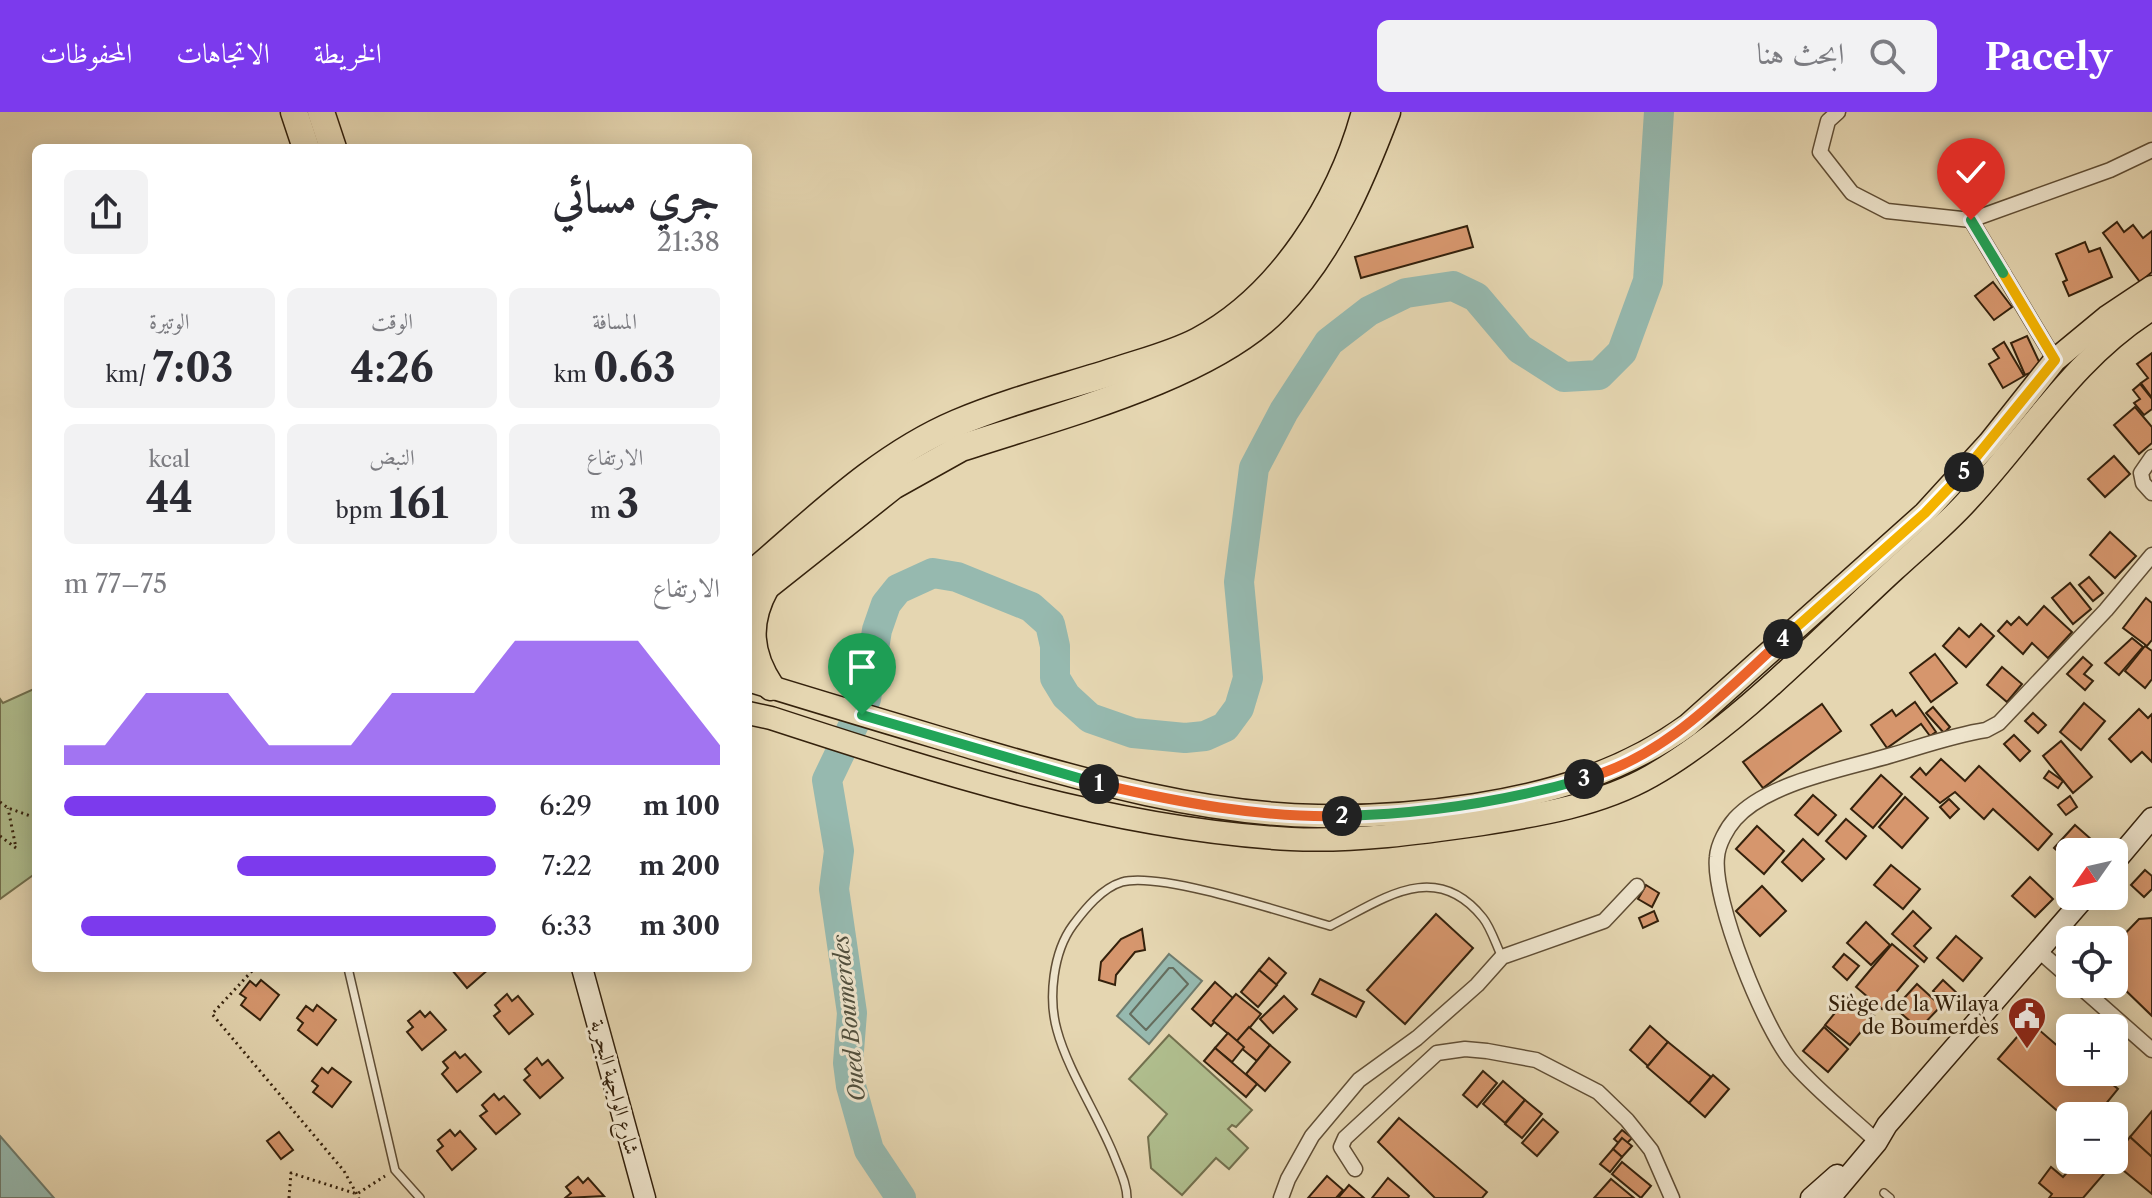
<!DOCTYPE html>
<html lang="ar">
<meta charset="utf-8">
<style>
:root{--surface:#fff;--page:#f2f2f3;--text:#2b2b33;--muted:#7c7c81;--accent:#7c3aed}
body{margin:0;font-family:"Libre Caslon Text",Amiri,serif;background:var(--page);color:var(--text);direction:rtl;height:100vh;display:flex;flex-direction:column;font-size:30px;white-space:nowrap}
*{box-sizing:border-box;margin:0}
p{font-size:26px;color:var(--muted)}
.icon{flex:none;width:44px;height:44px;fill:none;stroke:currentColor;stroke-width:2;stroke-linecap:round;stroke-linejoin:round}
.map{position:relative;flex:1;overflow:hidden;direction:ltr}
.sheet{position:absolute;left:32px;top:32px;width:720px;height:828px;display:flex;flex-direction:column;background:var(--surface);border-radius:12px;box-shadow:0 4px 20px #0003;direction:rtl}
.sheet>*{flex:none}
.needle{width:52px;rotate:236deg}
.tools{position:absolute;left:2056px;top:726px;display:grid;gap:16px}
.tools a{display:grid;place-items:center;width:72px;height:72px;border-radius:12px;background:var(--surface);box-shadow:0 4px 20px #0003;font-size:40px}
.pin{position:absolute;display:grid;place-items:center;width:68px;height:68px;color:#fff;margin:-82px -34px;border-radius:50% 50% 50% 0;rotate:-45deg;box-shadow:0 0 8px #0007}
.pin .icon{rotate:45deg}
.km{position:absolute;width:40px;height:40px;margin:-20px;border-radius:50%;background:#222;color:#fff;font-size:22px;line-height:40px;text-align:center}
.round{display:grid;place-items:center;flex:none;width:84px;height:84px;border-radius:12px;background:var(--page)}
.head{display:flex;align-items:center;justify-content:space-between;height:136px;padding:0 32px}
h1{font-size:44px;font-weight:700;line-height:60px}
.metrics{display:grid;grid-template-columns:repeat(3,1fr);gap:12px;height:136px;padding:8px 32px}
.metrics div{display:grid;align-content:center;border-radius:12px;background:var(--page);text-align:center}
.metrics b{font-size:40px;font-weight:700}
.metrics small{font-size:22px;font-weight:400}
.metrics p{font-size:22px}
.chart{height:224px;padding:16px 32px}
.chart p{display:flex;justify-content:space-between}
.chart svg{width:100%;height:144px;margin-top:8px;fill:var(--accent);opacity:.7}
ul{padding:0 32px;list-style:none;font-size:26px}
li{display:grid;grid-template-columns:128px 96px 1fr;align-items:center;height:60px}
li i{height:20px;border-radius:10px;background:var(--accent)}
header{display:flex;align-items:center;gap:48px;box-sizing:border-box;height:112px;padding:0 40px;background:var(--accent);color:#fff}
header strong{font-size:38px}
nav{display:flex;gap:44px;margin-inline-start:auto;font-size:28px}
.search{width:560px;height:72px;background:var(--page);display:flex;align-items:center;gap:20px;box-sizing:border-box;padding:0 28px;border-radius:12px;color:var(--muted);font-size:30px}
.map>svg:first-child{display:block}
.green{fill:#b0bf8f;stroke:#72704e;stroke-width:2}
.water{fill:#96b9af;stroke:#6f7c6e;stroke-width:2}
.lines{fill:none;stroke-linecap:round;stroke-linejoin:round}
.shore{stroke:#656d5e;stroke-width:2}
.river{stroke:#96b9af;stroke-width:30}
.building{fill:#d6966d;stroke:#34210c;stroke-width:2}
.lane-casing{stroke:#604e35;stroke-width:10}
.street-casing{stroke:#604e35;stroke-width:17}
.secondary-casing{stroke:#34210c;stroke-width:23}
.primary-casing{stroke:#34210c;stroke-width:25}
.highway-casing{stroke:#34210c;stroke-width:29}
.path{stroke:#34210c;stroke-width:3;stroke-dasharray:2 4;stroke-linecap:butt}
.lane{stroke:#eee4cc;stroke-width:7}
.street{stroke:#eee4cc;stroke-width:14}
.secondary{stroke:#eee4cc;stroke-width:20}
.primary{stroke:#e5d6b1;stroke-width:22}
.highway{stroke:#e5d6b1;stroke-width:26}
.split-1-casing{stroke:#fff;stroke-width:16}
.split-2-casing{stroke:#fff;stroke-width:16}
.split-3-casing{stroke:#fff;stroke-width:16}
.split-4-casing{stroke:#fff;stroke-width:16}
.split-5-casing{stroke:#fff;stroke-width:16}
.split-6-casing{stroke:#fff;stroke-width:16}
.split-7-casing{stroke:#fff;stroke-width:16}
.split-1{stroke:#22a559;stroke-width:10}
.split-2{stroke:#f0652b;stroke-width:10}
.split-3{stroke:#22a559;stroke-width:10}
.split-4{stroke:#f0652b;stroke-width:10}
.split-5{stroke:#f5b400;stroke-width:10}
.split-6{stroke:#f5b400;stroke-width:10}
.split-7{stroke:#22a559;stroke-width:10}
.labels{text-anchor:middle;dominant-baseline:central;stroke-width:6;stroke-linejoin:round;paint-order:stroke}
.poi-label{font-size:20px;fill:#34210c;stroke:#eee4cc;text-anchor:end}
.street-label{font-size:20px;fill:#34210c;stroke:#eee4cc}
.water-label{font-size:22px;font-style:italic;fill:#514f3d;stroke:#eee4cc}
</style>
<header>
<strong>Pacely</strong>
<div class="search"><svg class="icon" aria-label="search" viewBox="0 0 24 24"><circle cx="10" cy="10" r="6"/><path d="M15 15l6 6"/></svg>ابحث هنا</div>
<nav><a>الخريطة</a><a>الاتجاهات</a><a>المحفوظات</a></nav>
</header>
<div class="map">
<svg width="2152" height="1086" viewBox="0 0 2152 1086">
<rect width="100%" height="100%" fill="#e5d6b1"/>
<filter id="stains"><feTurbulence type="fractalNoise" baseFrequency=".0025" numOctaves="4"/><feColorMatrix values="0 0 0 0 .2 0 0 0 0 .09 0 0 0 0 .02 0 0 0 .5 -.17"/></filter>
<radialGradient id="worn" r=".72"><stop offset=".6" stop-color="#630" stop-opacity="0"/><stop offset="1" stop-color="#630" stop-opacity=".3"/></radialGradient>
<g class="green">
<path d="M36,576v185l-36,26v-200l3,4z"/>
<path d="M1169,923l83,75 -16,17 -4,-2 -4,4 20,19 -19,21 -13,-11 -34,37 -31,-27 -3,-31 19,-23 -38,-35z"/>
</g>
<g class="water">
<path d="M1169,842l33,27 -53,63 -32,-28z"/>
<path d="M0,1024l54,62h-54z"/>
</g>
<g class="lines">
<path class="shore" d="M1169,856h4l15,16 -42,46 -16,-16z"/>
<path class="river" d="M901,1086l-32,-48 -18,-64 -3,-23 4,-50 -18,-124 5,-38 -12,-71 39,-81 11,-69 9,-26 12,-15 35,-16 24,4 74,30 19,17 5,22v32l11,18 24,22 43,15 52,5 20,-2 20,-9 14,-19 9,-30 -9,-96 15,-114 30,-57 45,-69 40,-31 37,-18 47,-7 23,11 44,52 44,28 35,-2 23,-23 26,-71 11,-169"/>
</g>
<g class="building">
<path d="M2117,110l7,10 9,-7 10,13 9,-7v41l-12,10 -37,-49z"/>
<path d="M1467,114l6,21 -112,31 -6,-21z"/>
<path d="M2085,130l4,10 11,-4 12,29 -43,19 -6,-14 4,-2 -11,-26z"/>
<path d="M1993,170l19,25 -18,13 -19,-24z"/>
<path d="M2027,224l15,32 -17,7 -14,-32z"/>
<path d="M2004,230l20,34 -21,12 -14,-24 10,-6 -6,-9z"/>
<path d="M2152,241v45l-11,-15 7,-5 -11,-14z"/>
<path d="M2140,272l12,15v10l-8,6 -10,-12 6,-4 -7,-9z"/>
<path d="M2135,295l17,20v16l-13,11 -25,-29z"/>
<path d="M2114,344l16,18 -25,23 -17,-18z"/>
<path d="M2110,420l26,24 -21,22 -25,-23z"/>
<path d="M2089,465l14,16 -10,8 -14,-16z"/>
<path d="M2070,471l21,26 -18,15 -21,-26z"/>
<path d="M2146,486l6,5v37l-5,6 -24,-18z"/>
<path d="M2044,494l28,26 -24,26 -16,-15 -9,11 -25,-23 9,-10 4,4 8,-8 8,8z"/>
<path d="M1981,512l13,12 -28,31 -23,-21 16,-18 10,9z"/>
<path d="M2132,526l11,9 -24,28 -14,-12z"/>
<path d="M2145,534l7,5v28l-7,9 -20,-17z"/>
<path d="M1935,542l22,29 -26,19 -21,-29z"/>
<path d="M2083,545l9,8 -8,9 9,7 -8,9 -18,-16z"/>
<path d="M2002,555l20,17 -15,18 -20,-17z"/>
<path d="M1915,590l21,30 -6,4 -9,-12 -34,24 -16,-23 21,-15 4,6z"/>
<path d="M2084,591l21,18 -24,29 -21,-18z"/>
<path d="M1822,592l19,27 -78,57 -20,-26z"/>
<path d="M1933,595l17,20 -6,6 -18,-20z"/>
<path d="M2139,597l9,9 4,-4v48l-10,-10 -11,10 -22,-23z"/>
<path d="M2033,601l13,12 -8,8 -13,-12z"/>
<path d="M2014,623l16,16 -10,10 -16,-17z"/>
<path d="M2061,629l31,36 -19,16 -30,-37z"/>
<path d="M1941,647l24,22 14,-15 73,68 -14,16 -45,-41 -9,10 -29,-27 -15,11 -29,-26 9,-9 6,7z"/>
<path d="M2049,659l14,10 -5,7 -14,-10z"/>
<path d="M1881,663l21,19 -29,34 -22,-19z"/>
<path d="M1813,683l23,20 -18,20 -23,-20z"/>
<path d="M2070,684l7,11 -11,8 -8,-10z"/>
<path d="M1905,685l23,21 -26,30 -23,-21z"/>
<path d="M1949,687l10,10 -9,9 -10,-11z"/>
<path d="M1846,707l20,17 -20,23 -20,-18z"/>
<path d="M2075,713l26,23 -4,4h-27v10l-16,-14z"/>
<path d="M1757,714l27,25 -20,23 -28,-25z"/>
<path d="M1803,727l21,20 -22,22 -20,-19z"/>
<path d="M1891,753l29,24 -17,20 -29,-24z"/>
<path d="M2145,758l7,6v13l-8,8 -13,-12z"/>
<path d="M2030,765l23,22 -18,18 -23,-21z"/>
<path d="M1646,773l13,8 -7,14 -14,-8z"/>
<path d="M1762,774l24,25 -26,25 -24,-25z"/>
<path d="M1654,799l4,10 -15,7 -4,-10z"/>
<path d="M1913,799l18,17 -17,18 13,12 -3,4 -32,-28z"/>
<path d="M1436,802l37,34 -68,76 -38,-34z"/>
<path d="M2152,806v98l-34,-33v-7l-4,-4 2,-29 23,-24z"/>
<path d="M1866,810l24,23 -19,20 -24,-22z"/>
<path d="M1142,817l3,21 -10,2 -19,23 -1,10 -16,-5 2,-18 20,-23z"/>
<path d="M1956,824l26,22 -19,23 -26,-23z"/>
<path d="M1892,832l26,22 -36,43 -26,-22z"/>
<path d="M1844,842l15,12 -12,14 -14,-13z"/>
<path d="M1269,846l17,15 -10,12 -17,-15z"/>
<path d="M454,856h36l-23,20 -15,-18z"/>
<path d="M1259,858l18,15 -19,22 -17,-15z"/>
<path d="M1320,867l44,23 -8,15 -44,-23z"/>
<path d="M261,868l18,15 -19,25 -19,-15 5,-7 -6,-4 10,-13 6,5z"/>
<path d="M1943,868l16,15 -10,11 -16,-15z"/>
<path d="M1215,870l19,17 -23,27 -19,-17z"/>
<path d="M1917,872l24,22 -22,23 -24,-21z"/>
<path d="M507,882l5,7 6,-5 15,18 -24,20 -15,-18 6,-5 -5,-6z"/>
<path d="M1236,882l25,20 -23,28 -25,-21z"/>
<path d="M1284,884l13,13 -24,24 -13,-14z"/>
<path d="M1849,884l25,20 -24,29 -25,-20z"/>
<path d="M317,893l19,15 -19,25 -19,-15 5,-7 -6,-5 9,-12 7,5z"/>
<path d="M420,899l5,6 5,-5 16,18 -24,20 -15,-18 6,-5 -5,-6z"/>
<path d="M2030,910l38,33 2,-3v20h28l20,17 -22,27h-26v6l-72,-63z"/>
<path d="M1650,914l18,16 -20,24 -18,-16z"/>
<path d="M1249,915l21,18 -13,16 -22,-18z"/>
<path d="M1824,915l24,22 -20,23 -25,-21z"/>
<path d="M1228,921l16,14 -12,15 -17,-14z"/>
<path d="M1668,930l43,35 -22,26 -42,-36z"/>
<path d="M1270,933l20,17 -25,29 -19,-17z"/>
<path d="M1215,936l42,36 -11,13 -42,-36z"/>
<path d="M455,940l5,6 5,-4 16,18 -24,20 -15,-18 6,-6 -5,-6z"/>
<path d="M537,946l5,7 6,-5 15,18 -23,20 -16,-18 6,-5 -5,-6z"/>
<path d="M322,956l6,5 4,-5 19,14 -19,25 -19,-15 5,-6 -6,-5z"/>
<path d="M1483,959l14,12 -20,24 -14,-12z"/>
<path d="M1713,963l16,14 -24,28 -16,-14z"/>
<path d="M1503,969l22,19 -20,23 -22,-19z"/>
<path d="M494,982l5,6 5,-4 16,18 -24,20 -16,-18 7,-5 -5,-6z"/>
<path d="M1525,988l17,14 -20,24 -17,-14z"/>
<path d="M2152,999v46l-22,-20z"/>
<path d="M1399,1006l88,74 -5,6h-47l-57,-56z"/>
<path d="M1543,1007l15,13 -21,24 -15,-13z"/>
<path d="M450,1018l5,6 5,-5 16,18 -24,21 -15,-19 6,-5 -5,-6z"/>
<path d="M1622,1018l10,8 -9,9 -9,-8z"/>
<path d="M279,1020l14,18 -12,9 -14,-18z"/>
<path d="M2130,1025l22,20v37l-40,-33z"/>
<path d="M1622,1026l10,8 -10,11 -9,-8z"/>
<path d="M1613,1037l9,8 -12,15 -10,-8z"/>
<path d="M2078,1048h21l10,8 -26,30h-34l3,-4 -13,-11 12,-16 12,10z"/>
<path d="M1622,1050l29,24 -10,12 -29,-24z"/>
<path d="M1327,1064l16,14 -7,8h-28z"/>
<path d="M578,1065l5,6 5,-5 16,18 -39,2 6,-5 -5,-6z"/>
<path d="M1388,1066l21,18 -1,2h-36z"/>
<path d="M1611,1067l23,19h-40z"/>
<path d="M1349,1073l15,13h-26z"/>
</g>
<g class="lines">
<g class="lane-casing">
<g id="lane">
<path d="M348,856l47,202 25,28"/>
<path d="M1884,1081l6,5"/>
<path d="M1127,1086c0,-14 -7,-27 -12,-40 -16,-41 -47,-87 -58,-128 -9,-32 -4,-78 16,-105 12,-16 29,-37 49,-43 38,-11 166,32 208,44 52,-26 105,-68 153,-8 8,10 13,27 19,39"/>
</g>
</g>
<g class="street-casing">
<g id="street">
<path d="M1838,0l-10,9 -8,31 32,41 35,18 84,9 139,-50 42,-20"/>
<path d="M1971,108l84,140"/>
<path d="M2152,345l-11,16 2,10 9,10"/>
<path d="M2039,839l31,27"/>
<path d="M2077,872l75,66"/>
<path d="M1871,1024c-25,-23 -53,-45 -76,-71 -30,-32 -83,-166 -78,-208 1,-13 10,-29 18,-38 33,-37 111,-50 157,-64 31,-9 62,-20 94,-25l13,-7 107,-113 46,-55"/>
<path d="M1355,1057l-14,-22 4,-9 92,-85 28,-4 22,2 49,9 62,32 29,28 24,30 21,48"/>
<path d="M1281,1086l7,-19 24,-43 47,-56 58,-42 60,-53 25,-28 102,-36 33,-35"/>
</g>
</g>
<g class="secondary-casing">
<g id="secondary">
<path d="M2114,751l38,-45"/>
<path d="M582,856l63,230"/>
<path d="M1811,1086l26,-23"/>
<path d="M1830,1086l47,-56 10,-17 199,-229"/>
</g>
</g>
<g class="primary-casing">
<g id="primary">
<path d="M748,568c77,24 155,47 232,70 110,32 223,64 338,66 52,1 106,-3 157,-11 77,-12 150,-34 213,-80l237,-212 64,-70 66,-83 52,-43 45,-30"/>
<path d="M748,601l23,5c169,55 341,111 520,121 63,3 129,-6 191,-15 57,-9 118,-19 169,-48 86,-49 170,-139 243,-206 26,-24 53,-46 76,-72 60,-65 105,-141 182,-189"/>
</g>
</g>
<g class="highway-casing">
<g id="highway">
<path d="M294,0l12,36"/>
<path d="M321,0l12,36"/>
<path d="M748,465c66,-56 129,-120 209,-154 52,-22 108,-36 161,-53 27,-9 55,-16 80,-29 83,-44 143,-140 167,-229"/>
<path d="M766,475c-20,36 -17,67 5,100"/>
<path d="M748,489l145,-115 68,-38c93,-31 249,-70 316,-140 54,-56 83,-125 110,-196"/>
</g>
</g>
<g class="path">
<path d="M0,690l8,6 28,10"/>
<path d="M0,724l16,12 -8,-40"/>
<path d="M252,859l-40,43 132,157 15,27"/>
<path d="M289,1086l2,-25 66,21 28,-18"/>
</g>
<use href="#lane" class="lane"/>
<use href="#street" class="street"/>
<use href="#secondary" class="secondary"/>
<use href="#primary" class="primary"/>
<use href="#highway" class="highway"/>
</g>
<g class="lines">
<g class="split-1-casing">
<path id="split-1" d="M862,603l237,69"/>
</g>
<g class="split-2-casing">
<path id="split-2" d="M1099,672c79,18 161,34 243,32"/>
</g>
<g class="split-3-casing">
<path id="split-3" d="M1342,704c83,-2 162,-14 242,-37"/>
</g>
<g class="split-4-casing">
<path id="split-4" d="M1584,667c81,-22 139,-86 199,-140"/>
</g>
<g class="split-5-casing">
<path id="split-5" d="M1783,527l142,-126 39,-41"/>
</g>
<g class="split-6-casing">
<path id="split-6" d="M1964,360l91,-112 -52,-87"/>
</g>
<g class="split-7-casing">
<path id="split-7" d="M1971,108l32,53"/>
</g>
<use href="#split-1" class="split-1"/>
<use href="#split-2" class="split-2"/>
<use href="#split-3" class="split-3"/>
<use href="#split-4" class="split-4"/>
<use href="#split-5" class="split-5"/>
<use href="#split-6" class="split-6"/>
<use href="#split-7" class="split-7"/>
</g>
<defs>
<g id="civic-pin" transform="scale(2)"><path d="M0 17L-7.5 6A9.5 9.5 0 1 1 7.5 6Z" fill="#8f2418" stroke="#eee4cc"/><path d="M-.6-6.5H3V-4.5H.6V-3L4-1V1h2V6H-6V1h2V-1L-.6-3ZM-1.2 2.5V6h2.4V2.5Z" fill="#fff"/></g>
</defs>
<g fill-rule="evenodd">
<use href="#civic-pin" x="2027" y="904"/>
</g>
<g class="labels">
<g class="poi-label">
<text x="1999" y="892">Siège de la Wilaya<tspan x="1999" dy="23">de Boumerdès</tspan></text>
</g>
<g class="street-label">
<text transform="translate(615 975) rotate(75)">شارع الواجهة البحرية</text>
</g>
<g class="water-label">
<text transform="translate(849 906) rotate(-96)">Oued Boumerdes</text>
</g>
</g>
<rect width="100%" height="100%" filter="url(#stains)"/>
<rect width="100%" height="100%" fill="url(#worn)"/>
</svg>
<div class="tools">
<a><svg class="needle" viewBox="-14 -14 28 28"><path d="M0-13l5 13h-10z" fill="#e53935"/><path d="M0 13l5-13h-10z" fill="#7c7c81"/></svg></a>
<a><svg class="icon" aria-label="locate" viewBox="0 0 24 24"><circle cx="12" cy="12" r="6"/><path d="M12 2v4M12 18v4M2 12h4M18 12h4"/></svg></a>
<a>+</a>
<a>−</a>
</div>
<div class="pin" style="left:862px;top:603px;background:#1e9e55"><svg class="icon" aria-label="arrive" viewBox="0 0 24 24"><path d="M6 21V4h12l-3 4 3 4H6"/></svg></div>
<div class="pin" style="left:1971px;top:108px;background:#d93025"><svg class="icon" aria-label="check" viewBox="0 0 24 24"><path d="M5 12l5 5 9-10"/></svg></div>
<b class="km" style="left:1099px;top:672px">1</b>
<b class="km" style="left:1342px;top:704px">2</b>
<b class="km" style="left:1584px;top:667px">3</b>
<b class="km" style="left:1783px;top:527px">4</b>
<b class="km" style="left:1964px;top:360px">5</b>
<section class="sheet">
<div class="head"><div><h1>جري مسائي</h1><p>21:38</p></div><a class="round"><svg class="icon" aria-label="share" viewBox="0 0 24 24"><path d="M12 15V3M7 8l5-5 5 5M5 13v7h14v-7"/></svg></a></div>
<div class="metrics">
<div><p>المسافة</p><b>0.63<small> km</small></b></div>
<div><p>الوقت</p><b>4:26</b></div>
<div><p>الوتيرة</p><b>7:03<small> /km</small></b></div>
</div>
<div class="metrics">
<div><p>الارتفاع</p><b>3<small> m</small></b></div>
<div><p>النبض</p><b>161<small> bpm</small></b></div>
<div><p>kcal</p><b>44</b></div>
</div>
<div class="chart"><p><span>الارتفاع</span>75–77 m</p>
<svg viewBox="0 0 160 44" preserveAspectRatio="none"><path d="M0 44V38L10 38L20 22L30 22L40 22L50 38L60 38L70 38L80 22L90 22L100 22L110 6L120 6L130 6L140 6L150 22L160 38V44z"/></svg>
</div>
<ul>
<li><b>100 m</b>6:29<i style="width:100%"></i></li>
<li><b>200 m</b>7:22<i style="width:60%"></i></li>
<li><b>300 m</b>6:33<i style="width:96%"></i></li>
</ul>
</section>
</div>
